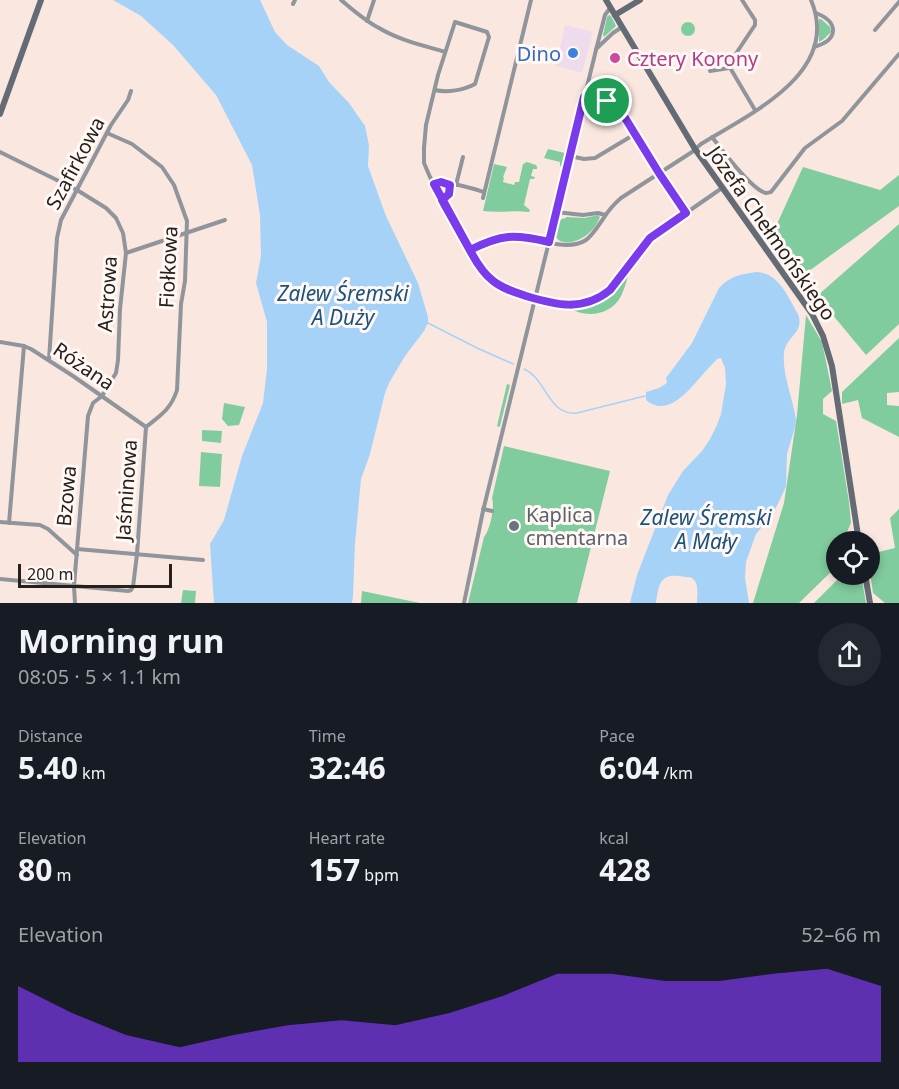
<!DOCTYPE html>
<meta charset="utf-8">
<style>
:root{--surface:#171b24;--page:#242831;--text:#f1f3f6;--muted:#9ea1a6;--accent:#7c3aed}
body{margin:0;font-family:"Noto Sans",sans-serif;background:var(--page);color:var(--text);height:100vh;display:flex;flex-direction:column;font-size:22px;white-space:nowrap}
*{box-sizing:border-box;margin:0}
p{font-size:20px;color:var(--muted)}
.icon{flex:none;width:33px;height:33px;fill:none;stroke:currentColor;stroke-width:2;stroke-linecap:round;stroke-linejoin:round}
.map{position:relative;height:603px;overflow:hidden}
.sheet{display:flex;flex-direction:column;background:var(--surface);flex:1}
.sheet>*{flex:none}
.tools{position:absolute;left:826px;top:531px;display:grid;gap:12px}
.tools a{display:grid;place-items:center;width:54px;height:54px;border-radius:50%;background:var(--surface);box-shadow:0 3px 9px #0003;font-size:30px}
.scale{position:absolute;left:18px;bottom:15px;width:154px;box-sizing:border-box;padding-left:6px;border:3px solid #26201d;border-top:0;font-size:16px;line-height:21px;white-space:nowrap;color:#26201d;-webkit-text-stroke:4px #fff8f4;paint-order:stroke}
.pin{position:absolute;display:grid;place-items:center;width:51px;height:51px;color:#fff;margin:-26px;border:3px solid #fff;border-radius:50%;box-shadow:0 2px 6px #0007}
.round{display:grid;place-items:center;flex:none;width:63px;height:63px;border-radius:32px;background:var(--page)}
.headline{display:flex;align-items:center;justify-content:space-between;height:102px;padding:0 18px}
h1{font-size:33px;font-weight:700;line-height:45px}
.metrics{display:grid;grid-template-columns:repeat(3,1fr);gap:9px;height:102px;padding:6px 18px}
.metrics div{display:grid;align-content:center}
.metrics b{font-size:30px;font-weight:700}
.metrics small{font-size:16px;font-weight:400}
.metrics p{font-size:16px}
.chart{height:168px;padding:12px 18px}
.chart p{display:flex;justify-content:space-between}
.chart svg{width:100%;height:108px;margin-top:6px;fill:var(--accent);opacity:.7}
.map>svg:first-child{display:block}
.commercial{fill:#eedbec}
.green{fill:#80cc9e}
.water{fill:#a6d2f7}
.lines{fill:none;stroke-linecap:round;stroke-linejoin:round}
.stream{stroke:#a6d2f7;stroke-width:1.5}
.street{stroke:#90959b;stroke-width:4}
.secondary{stroke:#656b74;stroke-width:6}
.route-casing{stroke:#fff;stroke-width:12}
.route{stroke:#7c3aed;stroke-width:8}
.shop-dot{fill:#3f7fe0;stroke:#fff8f4;stroke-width:2}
.hotel-dot{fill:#d1479c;stroke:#fff8f4;stroke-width:2}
.worship-dot{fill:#6b7280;stroke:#fff8f4;stroke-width:2}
.labels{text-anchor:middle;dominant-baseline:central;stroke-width:6;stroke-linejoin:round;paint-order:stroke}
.shop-label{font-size:20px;fill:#366cbe;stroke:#fff8f4;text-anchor:end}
.hotel-label{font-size:20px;fill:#b23c85;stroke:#fff8f4;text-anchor:start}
.street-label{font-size:20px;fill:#26201d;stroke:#fff8f4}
.worship-label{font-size:20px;fill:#5b616d;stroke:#fff8f4;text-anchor:start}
.water-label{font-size:21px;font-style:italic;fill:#1a537b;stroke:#fff8f4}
</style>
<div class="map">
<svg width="899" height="603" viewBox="0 0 899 603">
<rect width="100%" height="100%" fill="#fae8e0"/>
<path class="commercial" d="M565,25l28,7 -11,41 -26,-7z"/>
<g class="green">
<path d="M609,15l2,1 5,10 -12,11 -1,-2 4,-18z"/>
<path d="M819,19h2l9,8 1,5 -7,7 -5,3z"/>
<circle cx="688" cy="29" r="7"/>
<path d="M548,149l17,4 -3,13h-2v-4l-16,-4z"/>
<path d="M527,162l9,3 1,2v2h-4l-2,7 4,1 -1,2h-4l-6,26 6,5 -1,2c-15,-2 -30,1 -46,-1l11,-47 13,3 -4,10 1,1 -1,4 11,3 1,-3h4l4,-18z"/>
<path d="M803,167l77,23 19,-15v31l-97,70 -31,-39z"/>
<path d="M598,215l2,2c-13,34 -61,33 -39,2l5,-1v-1l19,1z"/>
<path d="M899,224v100l-33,31 -49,-59z"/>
<path d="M626,274l2,2c-2,7 -4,14 -7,20 -9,18 -31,22 -48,14l1,-2c29,-5 34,-14 52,-34z"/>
<path d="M806,315l16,27 10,49 -9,8v15l13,7 13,81 2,21 -8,18 -6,1v24l-38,37h-46l31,-100 13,-88z"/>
<path d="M899,338v54l-12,1v12l12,1v31l-37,-19 -4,-18 -16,4v-12z"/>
<path d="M507,384l3,1 -10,41 -1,1 -2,-1z"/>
<path d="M224,403l21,4 -6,18 -11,1 -6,-7z"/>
<path d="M202,430l20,1 -1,12 -19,-2z"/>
<path d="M504,446l106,25 -33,132h-109l16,-66c6,-7 11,-30 8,-39z"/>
<path d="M201,452l21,2 -2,33 -21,-1z"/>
<path d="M899,509v94h-14l-12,-10 -3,-21v-18l25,-6 -5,-30z"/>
<path d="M843,574l18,1 5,28h-52z"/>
<path d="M183,590l13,1 -1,12h-14z"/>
<path d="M362,591l58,12h-59z"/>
</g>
<g class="water">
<path d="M113,0h147l15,32 12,13 32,21 10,16 20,21 16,23 4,19 -1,21 18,50 32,67 10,34v6l-4,8 -19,25 -16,27 -4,10 -15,61 -9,25 -6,65 -2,52 -1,7h-138l-4,-59 14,-24 18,-64 21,-53 4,-34v-47l-11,-39 5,-27 -1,-41 -8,-50 -36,-70 -43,-50 -32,-29z"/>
<path d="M757,272c22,1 31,25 41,42 7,19 -12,22 -14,39 -2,22 9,45 12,67l-1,7 -8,27 -1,32 -2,5 -11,23 -17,20 -10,28 -1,16 4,25h-52c0,-7 2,-18 -3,-23 -4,-4 -5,-2 -9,-3 -24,-5 -26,5 -29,26h-26l7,-28 31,-80 15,-24 19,-20 8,-12 7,-14 4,-11 5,-30 -1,-16 -4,-10 -4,1c-4,5 -9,9 -13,14 -13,15 -36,46 -58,27v-8l13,-4 8,-5 -1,-5 26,-35 27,-55c11,-12 22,-14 38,-16z"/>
</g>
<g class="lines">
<g class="stream">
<path d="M428,323l49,25 36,16"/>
<path d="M524,369c23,10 24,47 53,44l68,-17"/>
</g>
<g class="street">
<path d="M341,0c12,10 24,21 38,28 20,12 43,17 66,24"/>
<path d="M742,0l13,20v5l-24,36 -2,5 26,44"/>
<path d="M293,4l2,-4"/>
<path d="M367,21l7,-21"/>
<path d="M875,30l24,-28"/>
<path d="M814,47c25,-7 25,-25 2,-34"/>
<path d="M596,49l17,-16 9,-6"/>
<path d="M710,71l19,-3"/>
<path d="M435,90c12,3 29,0 40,-6l14,-47 -2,-5 -32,-10 -17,53 -12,50 -2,23v15l6,14 44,81 11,16 14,11 32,12 31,8h17l15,-5 13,-8 6,-6 37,-48 72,-50"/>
<path d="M584,97l28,5 5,4 42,67 27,39"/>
<path d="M107,133l25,11 30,23 12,18 13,36 -2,60 -4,23 -4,86c-6,19 -16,25 -31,37"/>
<path d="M712,137c8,11 41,54 54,56 2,0 4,-1 5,-1l34,-44 37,-27 57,-67"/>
<path d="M0,152l77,38 29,18 10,10 7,15 3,20 -6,56 -2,51 -2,13 -14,23 -9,7 -5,13 -14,170 1,17"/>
<path d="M570,156l14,3 11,-1 40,-24"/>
<path d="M434,184c12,-4 37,4 50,8"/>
<path d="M456,185l7,-28"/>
<path d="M483,198l48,-198"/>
<path d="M442,200l7,-6 1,-9"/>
<path d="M556,212l27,3 15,-2 7,2"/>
<path d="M470,250c12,-6 25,-13 39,-14 22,0 57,17 77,4 7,-5 12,-14 17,-21 5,-8 11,-15 18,-21l71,-46 9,-8c48,-30 141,-71 110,-144"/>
<path d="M126,253l99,-33"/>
<path d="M0,342l24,4 7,3 42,27 73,51"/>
<path d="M49,360l8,-122 4,-18 50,-95 17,-25 3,-9"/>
<path d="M483,509l9,2"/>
<path d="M0,522l40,3 8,4 29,26"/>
<path d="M9,523l15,-177"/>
<path d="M77,549l126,11"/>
<path d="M0,579l128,12 3,-1 2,-3 4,-33 9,-127"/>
<path d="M464,603l19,-92 113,-461 9,-35 5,-7"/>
</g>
<g class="secondary">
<path d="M606,0l89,149 117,165 11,22 9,30 27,176"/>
<path d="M615,15l25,-15"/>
<path d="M0,114l41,-114"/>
<path d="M865,574l5,29"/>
</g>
</g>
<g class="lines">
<g class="route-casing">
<path id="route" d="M607,101l-23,-4 -35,145c-35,-8 -47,-8 -79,8l-36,-66 7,-2 9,3 -1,9 -7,6 30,54c5,9 11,19 20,26 9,8 22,12 34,16 30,9 57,16 84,-6l40,-52 36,-25 -27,-40 -40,-65 -5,-5 -7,-2"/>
</g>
<use href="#route" class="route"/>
</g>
<circle class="shop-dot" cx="573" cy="53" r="6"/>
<circle class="hotel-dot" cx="615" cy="58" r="6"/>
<circle class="worship-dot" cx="514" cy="526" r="6"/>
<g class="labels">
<g class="shop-label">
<text x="561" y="53">Dino</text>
</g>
<g class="hotel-label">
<text x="627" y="58">Cztery Korony</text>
</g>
<g class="street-label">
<text transform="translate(75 163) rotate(-62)">Szafirkowa</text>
<text transform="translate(772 233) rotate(55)">Józefa Chełmońskiego</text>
<text transform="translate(168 267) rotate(-87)">Fiołkowa</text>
<text transform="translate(107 294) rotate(-86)">Astrowa</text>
<text transform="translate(84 366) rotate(34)">Różana</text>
<text transform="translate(126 490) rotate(-86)">Jaśminowa</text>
<text transform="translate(66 496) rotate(-85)">Bzowa</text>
</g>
<g class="worship-label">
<text x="526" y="514">Kaplica<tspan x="526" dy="23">cmentarna</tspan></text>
</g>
<g class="water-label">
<text x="343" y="293">Zalew Śremski<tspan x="343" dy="24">A Duży</tspan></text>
<text x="706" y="517">Zalew Śremski<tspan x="706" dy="24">A Mały</tspan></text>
</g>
</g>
</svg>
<div class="tools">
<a><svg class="icon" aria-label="locate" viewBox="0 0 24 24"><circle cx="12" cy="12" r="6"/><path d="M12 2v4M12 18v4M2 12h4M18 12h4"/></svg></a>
</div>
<div class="scale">200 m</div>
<div class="pin" style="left:607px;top:101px;background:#1e9e55"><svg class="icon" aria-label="arrive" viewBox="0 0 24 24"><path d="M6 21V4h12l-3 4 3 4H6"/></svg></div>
</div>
<section class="sheet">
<div class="headline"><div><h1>Morning run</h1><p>08:05 · 5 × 1.1 km</p></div><a class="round"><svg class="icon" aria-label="share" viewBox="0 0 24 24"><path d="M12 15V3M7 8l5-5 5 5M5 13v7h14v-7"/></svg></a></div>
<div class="metrics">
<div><p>Distance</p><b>5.40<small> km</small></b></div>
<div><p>Time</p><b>32:46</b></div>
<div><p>Pace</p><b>6:04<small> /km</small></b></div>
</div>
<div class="metrics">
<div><p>Elevation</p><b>80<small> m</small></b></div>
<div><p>Heart rate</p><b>157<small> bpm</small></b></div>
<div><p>kcal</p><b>428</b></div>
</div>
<div class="chart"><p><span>Elevation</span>52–66 m</p>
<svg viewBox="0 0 160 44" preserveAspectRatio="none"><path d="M0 44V13L10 24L20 33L30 38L40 33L50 29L60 27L70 29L80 24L90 17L100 8L110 8L120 11L130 11L140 8L150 6L160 13V44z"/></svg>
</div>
</section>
